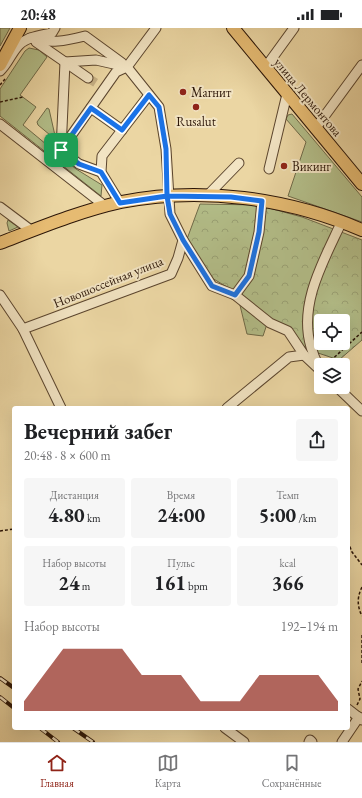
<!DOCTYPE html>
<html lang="ru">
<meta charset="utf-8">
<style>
:root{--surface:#fff;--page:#f6f6f6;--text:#202124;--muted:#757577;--line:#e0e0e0;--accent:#8f2418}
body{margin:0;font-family:"EB Garamond",serif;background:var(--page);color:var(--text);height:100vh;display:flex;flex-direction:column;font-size:15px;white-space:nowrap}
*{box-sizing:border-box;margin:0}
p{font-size:13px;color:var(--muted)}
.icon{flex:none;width:22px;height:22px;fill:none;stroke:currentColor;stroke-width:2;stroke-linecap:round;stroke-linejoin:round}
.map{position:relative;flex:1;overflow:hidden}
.panel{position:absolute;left:12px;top:378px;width:338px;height:324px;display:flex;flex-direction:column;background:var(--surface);border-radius:4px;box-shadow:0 4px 16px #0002}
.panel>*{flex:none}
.buttons{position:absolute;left:314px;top:286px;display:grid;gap:8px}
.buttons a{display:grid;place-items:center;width:36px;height:36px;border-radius:4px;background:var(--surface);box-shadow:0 4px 16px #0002;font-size:20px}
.pin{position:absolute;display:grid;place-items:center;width:34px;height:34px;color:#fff;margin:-17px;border-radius:8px;box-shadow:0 2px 6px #0006}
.round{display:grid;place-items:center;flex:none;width:42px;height:42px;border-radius:4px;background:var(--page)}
.head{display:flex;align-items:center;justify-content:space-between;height:68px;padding:0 12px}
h1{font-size:22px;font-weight:700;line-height:30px}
.figures{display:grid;grid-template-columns:repeat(3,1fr);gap:6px;height:68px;padding:4px 12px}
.figures div{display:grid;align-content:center;border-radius:4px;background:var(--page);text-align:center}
.figures b{font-size:20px;font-weight:700}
.figures small{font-size:11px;font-weight:400}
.figures p{font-size:11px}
.chart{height:112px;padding:8px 12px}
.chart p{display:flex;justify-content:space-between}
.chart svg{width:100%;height:72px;margin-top:4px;fill:var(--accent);opacity:.7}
.status{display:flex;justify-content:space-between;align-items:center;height:28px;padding:0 20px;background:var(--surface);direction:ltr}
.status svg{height:11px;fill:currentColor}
.dock{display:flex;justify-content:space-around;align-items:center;height:56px;border-top:1px solid var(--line);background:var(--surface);font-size:11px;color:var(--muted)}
.dock a{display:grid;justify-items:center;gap:2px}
.dock .selected{color:var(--accent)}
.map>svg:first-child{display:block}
.grass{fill:#b3be89;stroke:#6f6a48}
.forest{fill:url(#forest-crowns);stroke:#6f6a48;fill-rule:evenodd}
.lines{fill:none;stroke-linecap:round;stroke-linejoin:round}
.minor-tunnel{stroke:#c5af84;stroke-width:9;stroke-dasharray:9 4.5;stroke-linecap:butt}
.minor-casing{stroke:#5b452e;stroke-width:11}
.major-casing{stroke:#2b1507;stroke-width:14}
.path{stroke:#2b1507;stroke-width:1.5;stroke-dasharray:3 2;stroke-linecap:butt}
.minor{stroke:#f2e4c3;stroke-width:9}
.major{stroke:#e6bb72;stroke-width:12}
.rail-casing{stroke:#2b1507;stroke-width:4}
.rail{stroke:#f2e4c3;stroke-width:2.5;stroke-dasharray:8;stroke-linecap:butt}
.route-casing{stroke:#fff;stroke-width:8}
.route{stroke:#1a73e8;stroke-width:5}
.poi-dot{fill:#8f2418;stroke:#f2e4c3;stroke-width:1.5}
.labels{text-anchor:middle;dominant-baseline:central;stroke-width:4;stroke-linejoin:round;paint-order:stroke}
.poi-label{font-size:13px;fill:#2b1507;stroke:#f2e4c3;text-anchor:start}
.street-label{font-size:13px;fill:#2b1507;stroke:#f2e4c3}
</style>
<div class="status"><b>20:48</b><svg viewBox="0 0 49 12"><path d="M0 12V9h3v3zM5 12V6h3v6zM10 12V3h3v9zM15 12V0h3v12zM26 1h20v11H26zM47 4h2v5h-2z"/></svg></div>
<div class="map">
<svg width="362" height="714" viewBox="0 0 362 714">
<defs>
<pattern id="forest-crowns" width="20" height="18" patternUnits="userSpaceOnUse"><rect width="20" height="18" fill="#b3be89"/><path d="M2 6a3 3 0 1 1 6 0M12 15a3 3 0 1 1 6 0" fill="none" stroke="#9aa275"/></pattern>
</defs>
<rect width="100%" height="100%" fill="#ebd6a3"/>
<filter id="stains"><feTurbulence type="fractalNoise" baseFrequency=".005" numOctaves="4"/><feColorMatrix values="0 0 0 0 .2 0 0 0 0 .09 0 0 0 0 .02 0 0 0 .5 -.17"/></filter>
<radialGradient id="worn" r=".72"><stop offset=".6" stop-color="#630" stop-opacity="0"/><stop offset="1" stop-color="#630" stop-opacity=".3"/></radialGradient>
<g class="grass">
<path d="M0,0h10l-10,18z"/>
<path d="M29,20l10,2 8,7 -27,38 16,12 -13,18 53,44 26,16 -1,11 -101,-80v-27l25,-38z"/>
<path d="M47,80l2,1 7,31 -18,-15 -1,-3z"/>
<path d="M292,86l70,83v25l-74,-26 18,-54 -20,-23 2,-4z"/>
<path d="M8,192l10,7 -9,4 -2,-8z"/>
</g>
<path class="forest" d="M200,176l58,1 44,12 60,23v100l-23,20 -30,-10 -41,-29 -5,15 -16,-2 -10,-41 -25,-15 -25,-39zM321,293h22v22h-22z"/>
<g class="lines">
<path class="minor-tunnel" d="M88,50l8,5"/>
<g class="minor-casing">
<g id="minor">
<path d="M156,0l-29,39 32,40 7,42 4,65 13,26 29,46 23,9 35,28 18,8 16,24 17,16"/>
<path d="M30,10c20,6 35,3 55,-2l37,27"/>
<path d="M36,14l52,36"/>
<path d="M265,40l29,-40"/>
<path d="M0,43c8,-7 11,-18 19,-26 8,-8 22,-10 33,-12l3,-5"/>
<path d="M91,80l31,22"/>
<path d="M0,96l105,82"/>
<path d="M315,101l47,-64"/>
<path d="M61,122l4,-88 31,-2 31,7"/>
<path d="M269,141l18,-75"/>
<path d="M101,144l-22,-8 -18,-14 55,-78 11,-5"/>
<path d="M207,168l32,-33"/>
<path d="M120,175l-19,-31 1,-16 47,-61"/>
<path d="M0,179l32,24"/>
<path d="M0,267l23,34 38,79"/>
<path d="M235,267l14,-19 10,-44 3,-31"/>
<path d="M23,301l148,-55 7,-16 5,-18"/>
<path d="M319,339c-3,-6 -6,-13 -8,-20 -13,-43 13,-87 31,-126"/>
<path d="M337,359l25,24"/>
<path d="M227,380l62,-51 15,-2"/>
<path d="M348,681l14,11"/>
<path d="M225,700l19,14"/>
<path d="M309,714l1,-2 2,2"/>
<path d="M342,714l17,-25"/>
</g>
</g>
<g class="major-casing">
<g id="major">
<path d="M233,0l129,156"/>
<path d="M0,37l20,-37"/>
<path d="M0,215c39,-15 80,-32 121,-41 80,-16 167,-4 241,28"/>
</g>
</g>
<g class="path">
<path d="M0,57l5,-6"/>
<path d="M0,74l23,-5"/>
<path d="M327,336l35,-32"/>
<path d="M0,503l14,-2"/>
<path d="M348,514l4,10 10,13"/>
<path d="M362,559c-5,10 -5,19 0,29"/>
<path d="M362,607v29"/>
<path d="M357,677l3,-6 -2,-10 4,-8"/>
</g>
<use href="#minor" class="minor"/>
<use href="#major" class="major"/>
<g class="rail-casing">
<g id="rail">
<path d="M0,650l14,10"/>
<path d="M0,669l14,11"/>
<path d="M40,700l18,14"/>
<path d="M73,700l20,14"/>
</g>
</g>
<use href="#rail" class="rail"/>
</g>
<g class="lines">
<g class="route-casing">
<path id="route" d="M61,122l18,14 22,8 19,31 47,-7 3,18 13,26 29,46 23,9 14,-19 10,-44 3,-31 -31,-4 -64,-1 -1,-47 -7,-42 -10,-12 -27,35 -31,-22 -30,42"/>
</g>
<use href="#route" class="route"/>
</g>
<g class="poi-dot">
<circle cx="183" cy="64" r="4"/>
<circle cx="196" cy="79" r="4"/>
<circle cx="284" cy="138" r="4"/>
</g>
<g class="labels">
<g class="poi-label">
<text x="191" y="64">Магнит</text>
<text x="196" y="93" text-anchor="middle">Rusalut</text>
<text x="292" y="138">Викинг</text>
</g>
<g class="street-label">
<text transform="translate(308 69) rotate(50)">улица Лермонтова</text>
<text transform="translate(108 254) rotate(-22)">Новошоссейная улица</text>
</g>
</g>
<rect width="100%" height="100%" filter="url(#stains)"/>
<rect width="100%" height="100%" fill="url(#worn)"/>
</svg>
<div class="buttons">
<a><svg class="icon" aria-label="locate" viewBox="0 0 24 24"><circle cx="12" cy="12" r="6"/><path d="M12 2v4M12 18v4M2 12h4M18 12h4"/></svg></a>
<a><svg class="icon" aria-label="layers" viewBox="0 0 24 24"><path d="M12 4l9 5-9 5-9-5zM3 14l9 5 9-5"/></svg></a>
</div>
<div class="pin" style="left:61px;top:122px;background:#1e9e55"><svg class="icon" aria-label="arrive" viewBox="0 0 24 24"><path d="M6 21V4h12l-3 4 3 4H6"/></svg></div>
<section class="panel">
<div class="head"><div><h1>Вечерний забег</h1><p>20:48 · 8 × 600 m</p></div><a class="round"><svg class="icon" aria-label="share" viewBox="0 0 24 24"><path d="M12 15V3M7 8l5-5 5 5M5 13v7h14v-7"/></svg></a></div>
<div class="figures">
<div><p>Дистанция</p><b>4.80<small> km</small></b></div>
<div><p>Время</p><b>24:00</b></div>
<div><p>Темп</p><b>5:00<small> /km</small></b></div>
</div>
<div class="figures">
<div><p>Набор высоты</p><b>24<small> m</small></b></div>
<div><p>Пульс</p><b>161<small> bpm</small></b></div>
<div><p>kcal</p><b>366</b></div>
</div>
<div class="chart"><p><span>Набор высоты</span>192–194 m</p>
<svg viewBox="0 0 160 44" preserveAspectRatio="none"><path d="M0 44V38L10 22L20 6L30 6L40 6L50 6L60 22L70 22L80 22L90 38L100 38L110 38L120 22L130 22L140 22L150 22L160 38V44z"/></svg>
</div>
</section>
</div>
<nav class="dock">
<a class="selected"><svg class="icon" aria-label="home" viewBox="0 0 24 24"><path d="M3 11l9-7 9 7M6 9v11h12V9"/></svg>Главная</a>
<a><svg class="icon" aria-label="map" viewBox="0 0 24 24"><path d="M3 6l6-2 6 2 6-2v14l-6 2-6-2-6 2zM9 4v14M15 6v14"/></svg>Карта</a>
<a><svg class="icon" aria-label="saved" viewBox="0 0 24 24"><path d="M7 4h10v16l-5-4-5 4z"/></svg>Сохранённые</a>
</nav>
